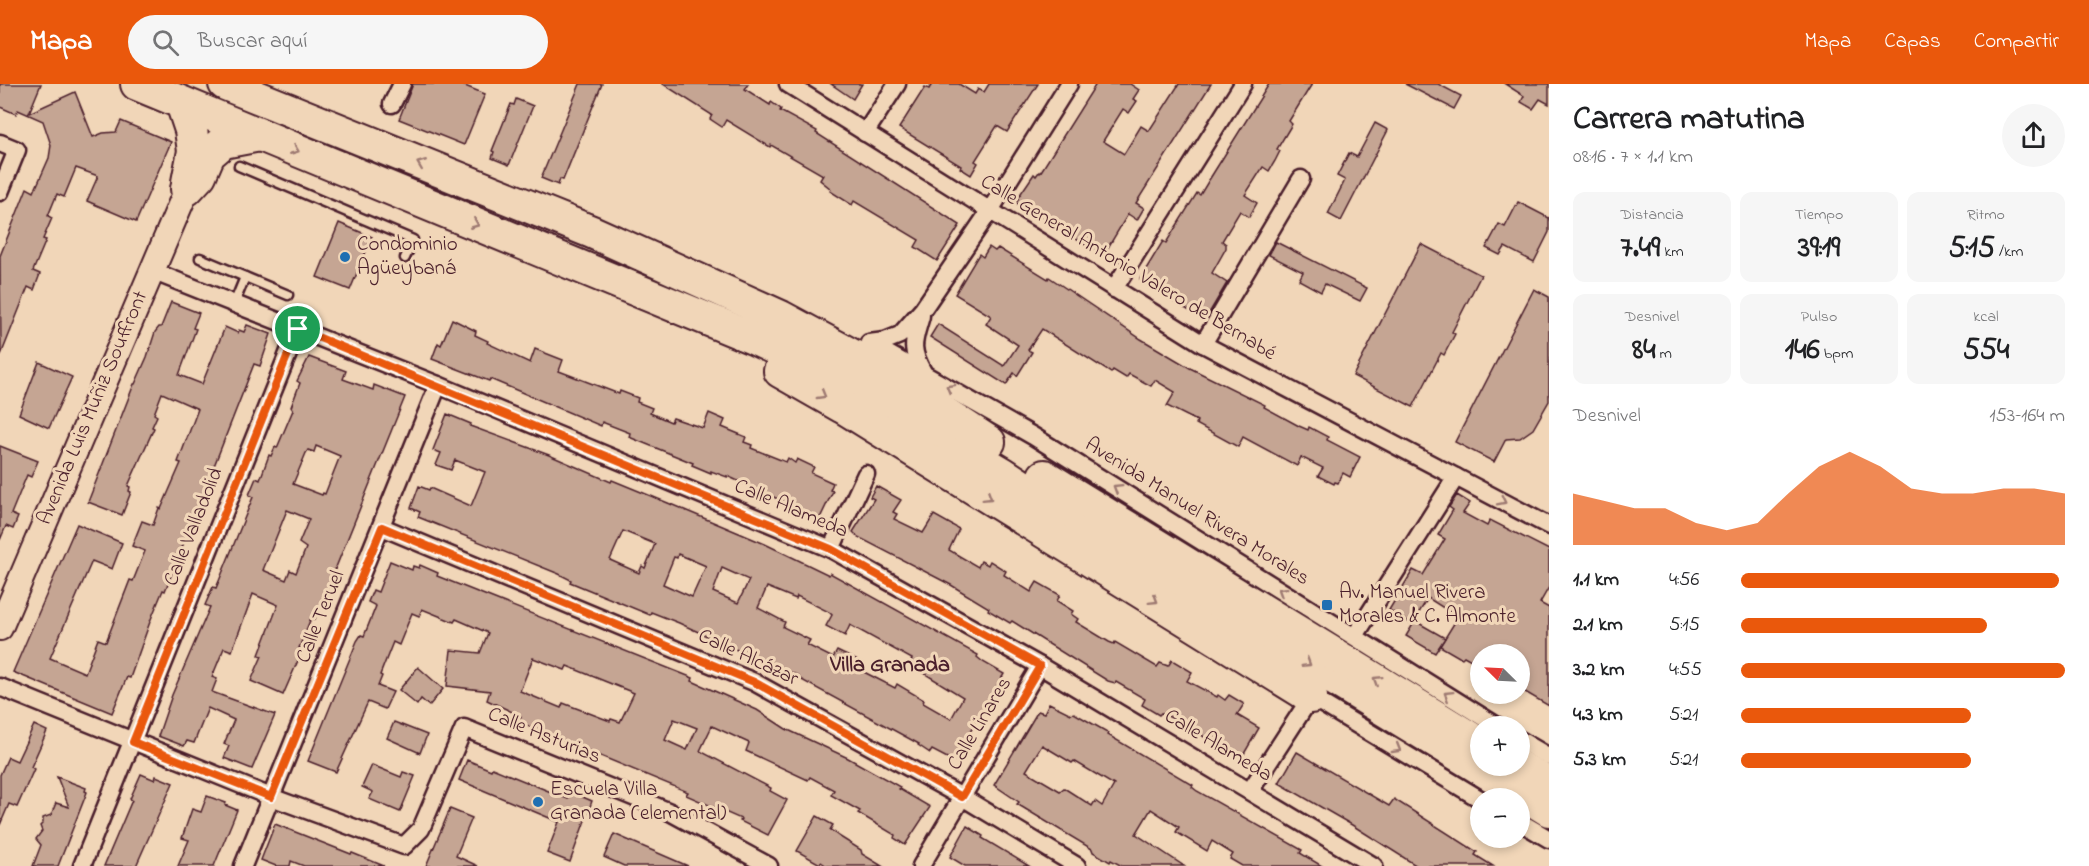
<!DOCTYPE html>
<html lang="es">
<meta charset="utf-8">
<style>
:root{--surface:#fff;--page:#f6f6f6;--text:#202124;--muted:#757577;--accent:#ea580c}
body{margin:0;font-family:"Indie Flower",sans-serif;background:var(--page);color:var(--text);height:100vh;display:flex;flex-direction:column;font-size:22px;white-space:nowrap}
*{box-sizing:border-box;margin:0}
p{font-size:20px;color:var(--muted)}
.icon{flex:none;width:33px;height:33px;fill:none;stroke:currentColor;stroke-width:2;stroke-linecap:round;stroke-linejoin:round}
.map{position:relative;flex:1;overflow:hidden}
.details{display:flex;flex-direction:column;background:var(--surface);width:540px}
.details>*{flex:none}
.needle{width:39px;rotate:294deg}
.buttons{position:absolute;left:1470px;top:560px;display:grid;gap:12px}
.buttons a{display:grid;place-items:center;width:60px;height:60px;border-radius:50%;background:var(--surface);box-shadow:0 3px 9px #0003;font-size:30px}
.pin{position:absolute;display:grid;place-items:center;width:51px;height:51px;color:#fff;margin:-26px;border:3px solid #fff;border-radius:50%;box-shadow:0 2px 6px #0007}
.round{display:grid;place-items:center;flex:none;width:63px;height:63px;border-radius:32px;background:var(--page)}
.head{display:flex;align-items:center;justify-content:space-between;height:102px;padding:0 24px}
h1{font-size:33px;font-weight:700;line-height:45px}
.metrics{display:grid;grid-template-columns:repeat(3,1fr);gap:9px;height:102px;padding:6px 24px}
.metrics div{display:grid;align-content:center;border-radius:12px;background:var(--page);text-align:center}
.metrics b{font-size:30px;font-weight:700}
.metrics small{font-size:16px;font-weight:400}
.metrics p{font-size:16px}
.chart{height:168px;padding:12px 24px}
.chart p{display:flex;justify-content:space-between}
.chart svg{width:100%;height:108px;margin-top:6px;fill:var(--accent);opacity:.7}
ul{padding:0 24px;list-style:none;font-size:20px}
li{display:grid;grid-template-columns:96px 72px 1fr;align-items:center;height:45px}
li i{height:15px;border-radius:8px;background:var(--accent)}
header{display:flex;align-items:center;gap:36px;box-sizing:border-box;height:84px;padding:0 30px;background:var(--accent);color:#fff}
header strong{font-size:28px}
nav{display:flex;gap:33px;margin-inline-start:auto;font-size:21px}
.search{width:420px;height:54px;background:var(--page);display:flex;align-items:center;gap:15px;box-sizing:border-box;padding:0 21px;border-radius:33px;color:var(--muted);font-size:22px}
main{display:flex;flex:1;min-height:0}
.map>svg:first-child{display:block}
.building{fill:#c5a593;stroke:#4a1f2b;stroke-width:1.5;fill-rule:evenodd}
.lines{fill:none;stroke-linecap:round;stroke-linejoin:round}
.lane-casing{stroke:#4a1f2b;stroke-width:13}
.street-casing{stroke:#4a1f2b;stroke-width:21}
.secondary-casing{stroke:#4a1f2b;stroke-width:28}
.highway-casing{stroke:#4a1f2b;stroke-width:36}
.lane{stroke:#f1d6b8;stroke-width:8}
.street{stroke:#f1d6b8;stroke-width:16}
.secondary{stroke:#f1d6b8;stroke-width:24}
.highway{stroke:#f1d6b8;stroke-width:32}
.oneway{stroke:#9e7a72}
.route-casing{stroke:#fff;stroke-width:12}
.route{stroke:#ea580c;stroke-width:8}
.poi-dot{fill:#1f6fb2;stroke:#f1d6b8;stroke-width:2}
.labels{text-anchor:middle;dominant-baseline:central;stroke-width:6;stroke-linejoin:round;paint-order:stroke}
.poi-label{font-size:21px;fill:#4a1f2b;stroke:#f1d6b8;text-anchor:start}
.street-label{font-size:21px;fill:#4a1f2b;stroke:#f1d6b8}
.neighbourhood-label{font-size:22px;font-weight:bold;fill:#4a1f2b;stroke:#f1d6b8}
</style>
<header>
<strong>Mapa</strong>
<div class="search"><svg class="icon" aria-label="search" viewBox="0 0 24 24"><circle cx="10" cy="10" r="6"/><path d="M15 15l6 6"/></svg>Buscar aquí</div>
<nav><a>Mapa</a><a>Capas</a><a>Compartir</a></nav>
</header>
<main>
<div class="map">
<svg width="1549" height="782" viewBox="0 0 1549 782">
<rect width="100%" height="100%" fill="#f1d6b8"/>
<filter id="ink" filterUnits="userSpaceOnUse"><feTurbulence type="fractalNoise" baseFrequency=".0167" numOctaves="2"/><feDisplacementMap in="SourceGraphic" scale="12" xChannelSelector="R" yChannelSelector="G"/><feConvolveMatrix kernelMatrix="1 2 1 2 8 2 1 2 1" color-interpolation-filters="sRGB"/></filter>
<g filter="url(#ink)">
<g class="building">
<path d="M0,0h41l-12,29 46,-21 18,45 10,-4 13,-1 5,-11 50,21 -35,80 -49,-21 11,-25 -22,-8 -12,29 -7,-3 -9,22 4,2 -9,21 3,1 -13,31 7,3 -6,16 -6,-3 -27,68 -1,-99 27,-68 7,4 15,-34 2,-13 -8,-24 -25,-11 -2,4 -16,-7z"/>
<path d="M413,0h47l25,10 -21,51 -65,-26z"/>
<path d="M580,0h22l-39,96 -3,-1 -2,6 -17,-7z"/>
<path d="M663,0h85l-3,5 25,16 1,-3 10,7 -1,2 37,20 -1,2 144,92 -23,36 -22,-14 4,-7 -65,-39 -2,4 -22,-14 1,-2 -11,-9 3,-5 -52,-30 -1,2 -44,-27 -4,7 -12,-8 2,-4z"/>
<path d="M831,0h31l-9,15z"/>
<path d="M932,0h27l16,10 3,-5 6,3 5,-8h49l-31,48 -10,-6 -22,35 3,2 -7,12 -11,-7 1,-2 -62,-38 26,-41 4,2z"/>
<path d="M1096,0h34l9,6 -6,9 4,2 -8,12 -6,-4 -20,32 21,13 17,-28 8,5 30,-47h32l-75,119 8,5 -7,12 -9,-6 -25,42 -30,-19 -1,2 -56,-36 2,-4h-1l17,-25 2,2 3,-4 1,1z"/>
<path d="M1269,0h43l-23,37 3,3 -15,25 3,2 -5,10 -6,10 -6,-4 -18,28 12,8 -8,14 -9,-6 -18,30 4,3v4l-14,25 15,10 -22,37 -36,-21 -5,-6 -24,-14 23,-38 3,2 31,-50 3,2 9,-15z"/>
<path d="M1405,0h33l23,12 -7,13z"/>
<path d="M1505,0h44v20l-9,-5 -7,10 -12,-7 3,-6z"/>
<path d="M516,15l17,7 -24,59 -17,-7 2,-6 -2,-1 19,-47 3,1z"/>
<path d="M1375,39l13,7 -47,91 -13,-7 17,-34 -8,-4 12,-23 8,4z"/>
<path d="M1518,118l31,16v14l-15,30 -29,-15 -5,8 -14,-7 13,-24 6,3z"/>
<path d="M339,139l33,14 -22,53 -33,-13z"/>
<path d="M1276,158l91,46 -7,13 -35,-17 -4,8 -22,-12 4,-8 -34,-17z"/>
<path d="M1421,160l60,31 -29,57 3,2 -11,21 -3,-2 -28,54 -60,-31z"/>
<path d="M989,163l6,4 3,-3 50,31 1,-2 92,62 49,29 75,37 -1,2 35,19 9,4 1,-3 19,10 -1,3 33,17 -10,20 -7,-4 -5,10 -3,-1 -1,2 -16,-8 5,-8 -22,-11 -4,9 -54,-29 -5,10 -42,-23 1,-3 -30,-15 8,-14 -20,-12 -4,6 -22,-12 -3,4 -13,-8 -2,3 -69,-44 -14,21 4,2 -15,24 -3,-3 -8,12 -76,-48 8,-13 66,42 14,-21 -32,-21 5,-8 -36,-22 24,-40 4,3z"/>
<path d="M1534,205l15,8v104l-16,28 -13,9 -14,1 -12,23 -39,-20z"/>
<path d="M171,218l28,11 -6,15 3,1 -17,46 23,9 23,-57 13,6 1,-3 5,2 3,-7 24,9 -11,32 -6,-2 -89,227 -2,-1 -12,29 -21,59 -3,-1 -15,36 -99,-41 64,-148 45,19 -10,26 -20,-8 -42,97 35,15 13,-34 8,3 24,-62 3,1 12,-30 -13,-5 10,-25 11,4 6,-17 2,1 20,-46 -3,-1 20,-53 -36,-16 -8,21 3,2 -5,11 2,1 -26,58 2,1 -1,4 2,1 -9,23 -34,-13 46,-118h1l12,-27 8,-25 4,-5h2z"/>
<path d="M452,235l24,12 -1,4 13,6 -1,2 43,20 5,-14 28,11 -4,11 60,23 1,-3 18,7 -1,4 15,6 -2,5 21,9 2,-4 30,10 6,-15 16,7 -3,7 24,10 -2,5 8,3 -1,3 35,14 2,-4 7,5 2,-4 17,8 -3,6 22,10 -3,7 3,1 -13,27 -93,-42v1l-16,-6v2l-19,-8 1,-2 -64,-26 1,-4 -28,-11 -1,4 -111,-47 -1,2 -57,-22 6,-16 3,2z"/>
<path d="M309,273l37,14 -3,8 30,11 1,-5 31,12 -90,222 -4,-1 -12,30 4,1 -20,46 -32,-14 11,-25 -3,-1 19,-50 -25,-11 -21,57 -8,-3 -12,29 5,2 -5,13 63,23 -23,54 -28,-11 5,-12 -5,-2 10,-24 -26,-12 -14,35 -7,-2 -3,5 -26,-10 14,-41 38,-88 -5,-2 8,-18 3,1 3,-7 34,-84 -4,-2 7,-17 4,2 9,-25 2,1 4,-9 2,1 16,-38 -2,-3 9,-24 -3,-2zM316,362l24,10 -15,38 -2,-1 -1,2 -29,-11 13,-31 2,-3 6,2zM287,426l22,9 -10,24 7,5 -10,25 -6,-3 -4,10 -23,-10z"/>
<path d="M39,278l33,15 -23,51 -30,-14z"/>
<path d="M447,330l24,10 -1,2 79,29 62,27 1,-2 56,23 97,41 64,31 1,-2 148,82 -1,2 6,5 21,12 -51,87 -21,-11 -2,3 -12,-8 1,-1 -121,-66 1,-2 -33,-15 -1,2 -86,-40 -28,-11 -1,3 -80,-33 1,-2 -12,-6 -141,-57 2,-5 -9,-4 8,-22 10,4 1,-2 41,18 14,-34 -30,-12 -4,10 -15,-5 5,-12 -8,-3zM623,447l32,13 -10,24 -3,-2 -3,7 -29,-13zM678,470l28,12 -14,31 -29,-13 11,-27 3,1zM722,484l27,12 -11,23 -25,-11zM767,503l29,12 1,-3 32,16 3,3 -6,11 19,10 5,-11 62,34 -3,5 54,33 -12,22 -28,-16 1,-3 -27,-16 -2,4 -33,-17 2,-7 -27,-13 -4,7 -26,-13 3,-5 -27,-13 2,-5 -27,-14z"/>
<path d="M0,362l38,15 -7,16 -4,-2 -16,39 7,3 -5,12 -7,-3 -6,14z"/>
<path d="M876,402l25,14 -8,12 4,2 -3,5 29,14 11,-18 25,14 -10,21 29,17 3,-6 7,4 2,-4 16,10 -2,4 27,17 6,-10 23,13 -3,6 16,10 -2,3 7,5 -2,3 33,20 5,2 1,-2 42,25 3,-4 8,3 4,-6 20,12 -5,9 30,16 1,-2 7,5 4,-5 15,9 -7,11 22,13 -18,31 -63,-38 -17,-8 -2,2 -17,-10 3,-6 -29,-17 -1,1 -7,-2 -96,-60 -2,2 -22,-13 1,-2 -38,-23 -93,-48 -5,-5 21,-33 -4,-2z"/>
<path d="M1457,411l13,8 -7,10 24,13 3,-6 59,30v37l-9,16 9,5v98l-29,-17v-35h-40v11l-16,-9 -2,2 -3,-1 -19,-11 18,-29 -30,-19 -16,26 -23,-14 24,-40 10,5 22,-36 -7,-4 15,-25 -4,-3z"/>
<path d="M390,477l22,9 1,-4 6,2 1,-3 18,8 -1,3 256,102 -1,3 65,29 29,19 62,29 52,29 -1,2 31,18 -25,38 -11,-7 1,-3 -37,-22 2,-2 -29,-16 3,-5 -24,-13 -2,3 -62,-29 3,-8 -37,-17 -12,25 71,37 -1,3 17,9 -19,35 -28,-14 1,-2 -55,-24 2,-3 -170,-70 3,-6 -34,-16 3,-9 -43,-5 4,-36 29,3 8,-20 -32,-14 -2,3 -32,-13 -3,7 -7,-3 -13,32 -6,-3 -13,33 2,1 -4,10 15,6 -8,17 -17,-7 -32,70 -28,-11 49,-120 4,-6 3,1 12,-30 -8,-4 5,-12 5,2zM533,574l32,12 2,-4 67,27 -14,29 -9,-3 -1,2 -47,-18 -2,5 -41,-17zM674,635l23,9 -10,22 -22,-10z"/>
<path d="M1415,537l30,17 -10,15 -29,-17z"/>
<path d="M418,583l25,22 -14,17 -8,-7 -4,6 -18,-15z"/>
<path d="M1049,619l22,11 3,-1 19,11 16,9 -1,2 85,50 -1,2 5,4 105,59 -2,3 22,13h-80l-12,-7 3,-5 -21,-13 -5,10 -31,-19 3,-5 -28,-18 -15,25 48,32h-62l-11,-6 -1,2 -17,-10 -1,-3 -75,-45 2,-2 -25,-17 44,-74 6,2zM1042,661l30,18 2,-2 40,24 -12,21 -7,-5 -3,5 -28,-18 -4,3 -34,-20z"/>
<path d="M394,638l33,13 -7,18 -33,-15z"/>
<path d="M34,641l13,6 -16,36 3,2 -17,38 -8,-3 -9,21v-50l8,-18 9,4z"/>
<path d="M1297,668l92,54 5,-7 83,53 -2,3 18,11h-76l-65,-41 -73,-42z"/>
<path d="M467,676l24,10 1,-2 76,31 3,-7 21,9 -22,61 -23,-9 12,-31 -100,-42z"/>
<path d="M372,681l29,12 2,-5 12,4 -15,36 -31,-13 4,-7 -11,-5z"/>
<path d="M141,690l14,6 1,-4 17,7 -37,83h-32l28,-66 -2,-1z"/>
<path d="M57,693l29,11 -1,3 2,1 -29,74h-25l8,-21 -5,-6 6,-8 -2,-5 3,-3v-5l8,-3 5,-12 13,4z"/>
<path d="M207,712l19,7 -1,2 12,5 -23,56h-36l11,-26 -7,-2 10,-29 9,3z"/>
<path d="M450,725l22,9 -16,38 22,10h-52z"/>
<path d="M817,732l16,9 -3,5 7,4v1l24,15 1,4 20,12h-55l-6,-4 -1,2 -23,-13z"/>
<path d="M275,740l76,30 1,-1 32,13h-80l-13,-5 -1,5h-14l-15,-6z"/>
<path d="M967,742l16,10 -1,2 47,28h-64l-15,-9z"/>
<path d="M614,750l74,32h-64l-20,-9z"/>
</g>
<g class="lines">
<g class="lane-casing">
<g id="lane">
<path d="M239,82l174,74 -8,18"/>
<path d="M200,174l88,37"/>
<path d="M234,220l11,-27"/>
</g>
</g>
<g class="street-casing">
<g id="street">
<path d="M788,0l415,260 346,182"/>
<path d="M392,20l10,-20"/>
<path d="M865,49l32,-49"/>
<path d="M0,59l17,7 -17,42"/>
<path d="M152,187l286,114 393,164 209,117 334,200"/>
<path d="M1114,205l129,-205"/>
<path d="M921,232c-7,25 -12,31 2,56"/>
<path d="M869,259l164,93 464,290"/>
<path d="M869,259l16,-2 15,-6 23,-26 66,-97 80,-128"/>
<path d="M1203,260l98,-165"/>
<path d="M382,443l372,155 208,115 115,69"/>
<path d="M831,465l35,-75"/>
<path d="M1355,552l101,-159"/>
<path d="M0,603l271,110 133,49 17,-17 43,-101 206,84 99,54"/>
<path d="M1520,656l29,17"/>
<path d="M1250,707l61,-94 169,102"/>
<path d="M1520,738l29,17"/>
<path d="M82,782l216,-537"/>
<path d="M243,782l195,-481"/>
<path d="M921,782l119,-200"/>
</g>
</g>
<g class="secondary-casing">
<path id="secondary" d="M0,544l187,-439"/>
</g>
<g class="highway-casing">
<g id="highway">
<path d="M137,0l616,254 106,50 145,86 74,49 471,287"/>
<path d="M225,0l367,148 189,85 91,49 117,76"/>
<path d="M182,19l9,27 3,21 -6,31"/>
<path d="M187,105l13,-14 9,-21 14,-12 37,-7"/>
<path d="M780,287l63,36 468,290"/>
<path d="M1044,392l436,268"/>
<path d="M1516,681l33,19"/>
</g>
</g>
<use href="#lane" class="lane"/>
<use href="#street" class="street"/>
<use href="#secondary" class="secondary"/>
<use href="#highway" class="highway"/>
</g>
<defs><path id="oneway-chevron" d="M-2-3.5L2.5 0L-2 3.5" fill="none" stroke-width="1.6" stroke-linecap="round" stroke-linejoin="round" transform="scale(1.5)"/></defs>
<g class="oneway">
<use href="#oneway-chevron" transform="translate(295 66) rotate(22)"/>
<use href="#oneway-chevron" transform="translate(421 80) rotate(-158)"/>
<use href="#oneway-chevron" transform="translate(475 140) rotate(22)"/>
<use href="#oneway-chevron" transform="translate(950 304) rotate(-150)"/>
<use href="#oneway-chevron" transform="translate(822 311) rotate(30)"/>
<use href="#oneway-chevron" transform="translate(1117 404) rotate(-148)"/>
<use href="#oneway-chevron" transform="translate(988 413) rotate(32)"/>
<use href="#oneway-chevron" transform="translate(1502 417) rotate(27)"/>
<use href="#oneway-chevron" transform="translate(1282 507) rotate(-148)"/>
<use href="#oneway-chevron" transform="translate(1154 516) rotate(32)"/>
<use href="#oneway-chevron" transform="translate(1307 579) rotate(32)"/>
<use href="#oneway-chevron" transform="translate(1377 596) rotate(-148)"/>
<use href="#oneway-chevron" transform="translate(1448 611) rotate(-148)"/>
<use href="#oneway-chevron" transform="translate(1397 665) rotate(31)"/>
</g>
</g>
<g class="lines" filter="url(#ink)">
<g class="route-casing">
<path id="route" d="M298,245l533,220 209,117 -78,131 -208,-115 -372,-155 -111,270 -138,-55z"/>
</g>
<use href="#route" class="route"/>
</g>
<g class="poi-dot">
<circle cx="345" cy="173" r="6"/>
<rect x="1321" y="515" width="12" height="12" rx="3"/>
<circle cx="538" cy="718" r="6"/>
</g>
<g class="labels">
<g class="poi-label">
<text x="357" y="161">Condominio<tspan x="357" dy="24">Agüeybaná</tspan></text>
<text x="1339" y="509">Av. Manuel Rivera<tspan x="1339" dy="24">Morales &amp; C. Almonte</tspan></text>
<text x="550" y="706">Escuela Villa<tspan x="550" dy="24">Granada (elemental)</tspan></text>
</g>
<g class="street-label">
<text transform="translate(1128 184) rotate(31)">Calle General Antonio Valero de Bernabé</text>
<text transform="translate(93 324) rotate(-67)">Avenida Luis Muñiz Souffront</text>
<text transform="translate(791 425) rotate(23)">Calle Alameda</text>
<text transform="translate(1197 428) rotate(32)">Avenida Manuel Rivera Morales</text>
<text transform="translate(194 443) rotate(-68)">Calle Valladolid</text>
<text transform="translate(321 533) rotate(-68)">Calle Teruel</text>
<text transform="translate(748 574) rotate(25)">Calle Alcázar</text>
<text transform="translate(980 640) rotate(-59)">Calle Linares</text>
<text transform="translate(544 652) rotate(22)">Calle Asturias</text>
<text transform="translate(1218 662) rotate(31)">Calle Alameda</text>
</g>
<g class="neighbourhood-label">
<text x="890" y="582">Villa Granada</text>
</g>
</g>
</svg>
<div class="buttons">
<a><svg class="needle" viewBox="-14 -14 28 28"><path d="M0-13l5 13h-10z" fill="#e53935"/><path d="M0 13l5-13h-10z" fill="#757577"/></svg></a>
<a>+</a>
<a>−</a>
</div>
<div class="pin" style="left:298px;top:245px;background:#1e9e55"><svg class="icon" aria-label="arrive" viewBox="0 0 24 24"><path d="M6 21V4h12l-3 4 3 4H6"/></svg></div>
</div>
<section class="details">
<div class="head"><div><h1>Carrera matutina</h1><p>08:16 · 7 × 1.1 km</p></div><a class="round"><svg class="icon" aria-label="share" viewBox="0 0 24 24"><path d="M12 15V3M7 8l5-5 5 5M5 13v7h14v-7"/></svg></a></div>
<div class="metrics">
<div><p>Distancia</p><b>7.49<small> km</small></b></div>
<div><p>Tiempo</p><b>39:19</b></div>
<div><p>Ritmo</p><b>5:15<small> /km</small></b></div>
</div>
<div class="metrics">
<div><p>Desnivel</p><b>84<small> m</small></b></div>
<div><p>Pulso</p><b>146<small> bpm</small></b></div>
<div><p>kcal</p><b>554</b></div>
</div>
<div class="chart"><p><span>Desnivel</span>153–164 m</p>
<svg viewBox="0 0 160 44" preserveAspectRatio="none"><path d="M0 44V23L10 26L20 29L30 29L40 35L50 38L60 35L70 23L80 12L90 6L100 12L110 21L120 23L130 23L140 21L150 21L160 23V44z"/></svg>
</div>
<ul>
<li><b>1.1 km</b>4:56<i style="width:98%"></i></li>
<li><b>2.1 km</b>5:15<i style="width:76%"></i></li>
<li><b>3.2 km</b>4:55<i style="width:100%"></i></li>
<li><b>4.3 km</b>5:21<i style="width:71%"></i></li>
<li><b>5.3 km</b>5:21<i style="width:71%"></i></li>
</ul>
</section>
</main>
